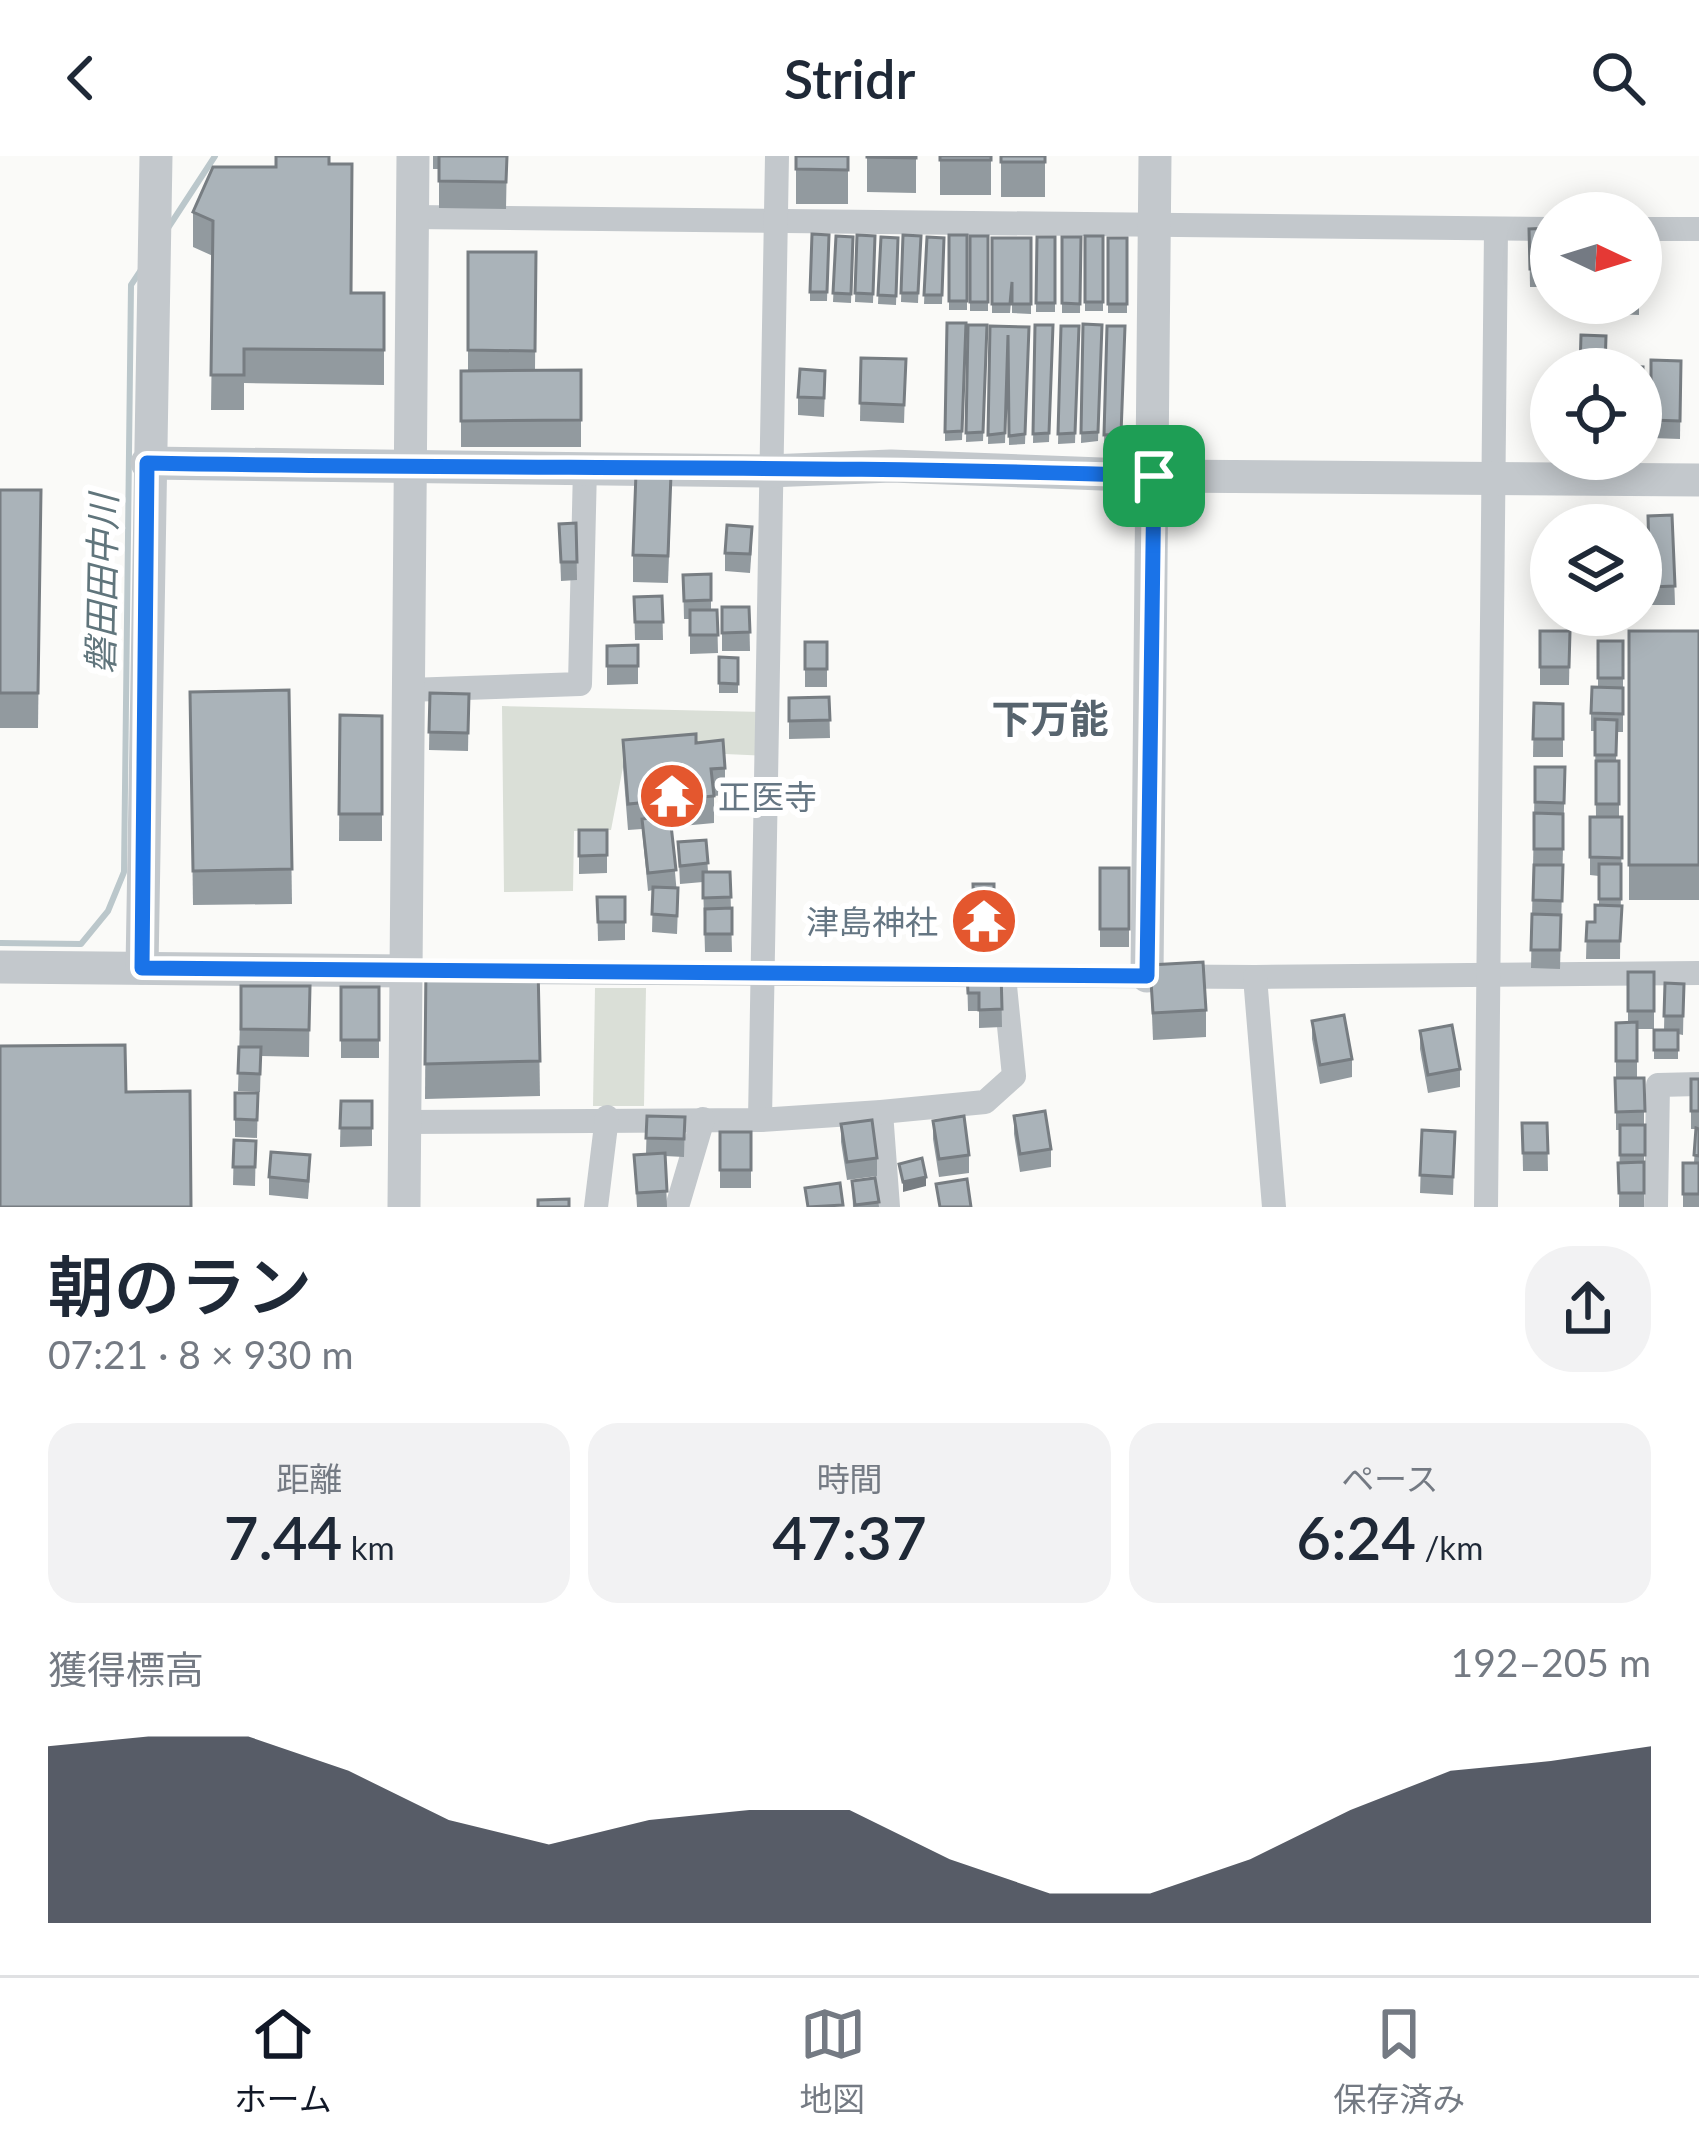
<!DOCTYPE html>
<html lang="ja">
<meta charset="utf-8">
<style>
:root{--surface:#fff;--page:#f2f2f3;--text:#1f2937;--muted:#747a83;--line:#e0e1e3;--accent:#111827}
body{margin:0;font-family:Lato,"Noto Sans JP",sans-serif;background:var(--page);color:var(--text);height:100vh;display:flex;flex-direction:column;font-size:45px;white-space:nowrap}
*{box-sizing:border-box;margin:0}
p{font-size:39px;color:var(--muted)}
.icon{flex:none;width:66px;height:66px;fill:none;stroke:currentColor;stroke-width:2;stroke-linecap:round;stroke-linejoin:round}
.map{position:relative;height:1051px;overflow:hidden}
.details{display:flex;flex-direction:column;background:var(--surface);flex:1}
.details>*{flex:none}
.needle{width:78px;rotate:94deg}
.fabs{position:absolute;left:1530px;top:36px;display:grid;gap:24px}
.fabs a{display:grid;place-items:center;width:132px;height:132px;border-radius:50%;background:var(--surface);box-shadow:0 6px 30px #0003;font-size:60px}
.pin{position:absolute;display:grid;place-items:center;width:102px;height:102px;color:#fff;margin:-51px;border-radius:24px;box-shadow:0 6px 18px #0006}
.round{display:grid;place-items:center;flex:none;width:126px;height:126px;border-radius:48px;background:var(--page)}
.summary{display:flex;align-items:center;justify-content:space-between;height:204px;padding:0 48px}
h1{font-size:66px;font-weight:600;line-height:90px}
.metrics{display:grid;grid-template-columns:repeat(3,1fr);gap:18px;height:204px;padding:12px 48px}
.metrics div{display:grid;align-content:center;border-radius:30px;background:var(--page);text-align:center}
.metrics b{font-size:60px;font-weight:600}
.metrics small{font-size:33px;font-weight:400}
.metrics p{font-size:33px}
.chart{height:336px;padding:24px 48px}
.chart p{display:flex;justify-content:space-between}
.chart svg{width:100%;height:216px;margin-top:12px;fill:var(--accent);opacity:.7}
header{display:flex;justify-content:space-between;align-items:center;height:156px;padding:0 48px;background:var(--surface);font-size:54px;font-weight:600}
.tabs{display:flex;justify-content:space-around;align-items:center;height:168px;border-top:3px solid var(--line);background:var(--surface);font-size:33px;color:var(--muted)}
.tabs a{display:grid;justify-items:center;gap:6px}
.tabs .current{color:var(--accent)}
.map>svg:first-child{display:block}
.green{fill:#dadfd7}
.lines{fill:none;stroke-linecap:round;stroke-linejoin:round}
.stream{stroke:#bbc7cb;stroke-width:6}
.minor{stroke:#c3c8cc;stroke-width:24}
.tertiary{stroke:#c3c8cc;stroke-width:33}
.wall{fill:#929a9f}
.shaded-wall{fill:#777d82}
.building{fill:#aab3b9;stroke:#777d82;stroke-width:3}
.route-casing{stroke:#fff;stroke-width:24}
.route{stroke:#1a73e8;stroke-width:15}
.labels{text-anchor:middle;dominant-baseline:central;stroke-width:12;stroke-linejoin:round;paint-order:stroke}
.poi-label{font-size:33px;fill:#657683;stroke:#fff;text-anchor:start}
.water-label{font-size:36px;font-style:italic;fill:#60757c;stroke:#fff}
.quarter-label{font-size:39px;font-weight:bold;fill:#57646e;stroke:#fff}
</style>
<header><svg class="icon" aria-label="back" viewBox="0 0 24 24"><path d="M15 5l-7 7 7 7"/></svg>Stridr<svg class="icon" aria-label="search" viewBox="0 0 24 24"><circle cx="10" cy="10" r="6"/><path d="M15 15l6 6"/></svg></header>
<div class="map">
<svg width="1699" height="1051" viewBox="0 0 1699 1051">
<rect width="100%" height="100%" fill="#fafaf8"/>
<g class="green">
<path d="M502,550l265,6v44l-64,-3 -80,14 -12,63 -37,1 -1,60 -69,1z"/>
<path d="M595,832h51l-2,118h-51z"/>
</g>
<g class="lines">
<g class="stream">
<path d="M168,72l47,-72"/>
<path d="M0,787l81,1 27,-33 16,-39 7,-587 10,-15"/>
</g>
<g class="minor">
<path d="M413,61l1138,12"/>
<path d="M1641,73h58"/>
<path d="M408,534l172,-6 5,-217"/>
<path d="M509,816l746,5 444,-4"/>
<path d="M1255,821l19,230"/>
<path d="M881,956l7,95"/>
<path d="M760,964l17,-964"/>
<path d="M405,966l355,-2 121,-8 104,-10 29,-26 -10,-100"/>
<path d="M596,1051l11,-90"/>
<path d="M677,1051l26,-88"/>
<path d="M1486,1051l10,-978"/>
<path d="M1656,1051l2,-122 41,-1"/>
</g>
<g class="tertiary">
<path d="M147,307l622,8 122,-5 263,10 545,4"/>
<path d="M0,811l405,4"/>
<path d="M142,812l14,-812"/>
<path d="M1147,820l8,-820"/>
<path d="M404,1051l9,-1051"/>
</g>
</g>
<g class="wall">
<path d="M433,0h74l-1,53 -67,-1v-39h-6z"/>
<rect x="796" y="0" width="52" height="48"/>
<path d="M867,0h49v37l-49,-1z"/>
<rect x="940" y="0" width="51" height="39"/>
<rect x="1001" y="0" width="44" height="41"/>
<path d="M329,8l22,129h33v92l-140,-2v27h-33l2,-154 -20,-9v-35l83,-45z"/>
<path d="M1551,72v59h-21l-1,-58z"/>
<path d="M829,79l-2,66h-17v-9z"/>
<path d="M857,79l18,1 -2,67 -18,-1z"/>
<path d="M903,79l18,1 -3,67 -17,-1z"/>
<rect x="949" y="79" width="18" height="75"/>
<path d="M836,80l17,1 -2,66 -18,-1z"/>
<rect x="970" y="80" width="18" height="75"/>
<rect x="1085" y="80" width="18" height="75"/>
<path d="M881,81l17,1 -2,67 -18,-1z"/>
<path d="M927,81l17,1 -2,66h-18z"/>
<path d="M1037,81h18v75h-19z"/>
<path d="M1062,81h19l-1,76h-18z"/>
<path d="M992,82h39v76l-19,-1v-22l-2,22h-18z"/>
<rect x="1108" y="82" width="19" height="75"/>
<path d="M468,96h68l-1,118h46v77h-120v-76h7z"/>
<rect x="1577" y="147" width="24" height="10"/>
<path d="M1613,147h26v12l-26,-1z"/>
<path d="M966,167l-4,117 -17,1v-9z"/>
<path d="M1083,168l19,1 -4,116 -17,2z"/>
<path d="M968,169h19l-4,116 -17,1z"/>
<path d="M1035,169h18l-4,117 -16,1z"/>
<path d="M990,170l39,1 -4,117 -16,1 -1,-101 -3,99 -17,1z"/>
<path d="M1061,170h18l-4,117 -17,1z"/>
<path d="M1107,170h18l-4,117 -17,1z"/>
<path d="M861,202l45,1 -2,64 -44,-2z"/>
<path d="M1651,204l30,1 -1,78 -29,-1z"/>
<path d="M825,233l-1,28 -26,-2v-18z"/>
<path d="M0,334h41l-3,238h-38z"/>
<path d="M671,345l-3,82 -35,-1v-27z"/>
<path d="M1672,359l3,90h-25l-2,-89z"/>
<path d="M576,367l1,57 -16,1 -2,-57z"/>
<path d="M752,389l-2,28 -25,-2v-18z"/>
<path d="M711,418v36h6l1,43 -28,1v-35h-6l-1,-44z"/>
<path d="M662,440l1,44h-28l-1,-43z"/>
<path d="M722,451h27l1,44h-28z"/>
<path d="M1540,475h30l-1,54h-29z"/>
<rect x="1629" y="475" width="70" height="269"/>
<path d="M1598,485h25v91h-6l-1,29h3v56h3l-2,142h-34l1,-37h8l4,-17v-29l-9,-1v-58h6l-1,-86h-4v-18l7,-26z"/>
<rect x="805" y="486" width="22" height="45"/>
<path d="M638,489v39l-31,1v-39z"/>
<path d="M719,501l19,1v35h-19z"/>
<path d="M289,534l3,214 -99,1 -3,-213z"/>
<path d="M430,537l39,1 -1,57 -39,-1z"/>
<path d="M829,541l1,41 -41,1v-41z"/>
<path d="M1534,547l29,1v53h-30z"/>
<path d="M340,559l42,1v125h-43z"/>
<path d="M623,584l73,3 29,25v27l-11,1v27l-43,4 7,79 -1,28 -25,-2 1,-42 -5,1 -6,-62 -14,1 -5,-63z"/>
<path d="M1535,611h30l-5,202 -29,-1z"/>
<path d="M579,674h28v43l-28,1z"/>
<path d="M706,684l2,32h22l2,80h-27l-2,-70 -23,2 -2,-42z"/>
<rect x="1100" y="712" width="29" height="79"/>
<path d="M973,728h21v56l-20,1z"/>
<path d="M597,741h28v43l-27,1z"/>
<path d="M1150,809l56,45v27l-53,3z"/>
<path d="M426,810h112l2,130 -115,3z"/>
<path d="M1001,815l1,56 -23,1v-17h-11l-1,-38z"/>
<path d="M1628,816h26v57h-17v49h7v129h-25l1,-77h-4v-107h12z"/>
<path d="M1665,827l19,1 -1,51 -5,-1v25h-24v-29h10z"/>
<path d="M241,830h69l-1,71 -48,-1 -1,36 -22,-1z"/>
<rect x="341" y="831" width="38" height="71"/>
<path d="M1312,865l40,38v18l-32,7 -8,-45z"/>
<path d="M1420,875l40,38v18l-32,6 -8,-44z"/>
<path d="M1691,923h8v128h-16v-44h11l2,-34h-5z"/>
<path d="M235,937h23l-1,45 -22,-1z"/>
<path d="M341,945h31v45l-32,1z"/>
<path d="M647,960l38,1 -1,40 -19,-1 2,51h-30l-3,-52 12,-1z"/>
<path d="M1014,960l37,33v18l-31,5 -6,-38z"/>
<path d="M933,965l36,34v18l-30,4 -6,-38z"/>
<path d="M1522,967h25l1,48h-25z"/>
<path d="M841,968l36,34v18l-30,4 -6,-38z"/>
<path d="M1422,974l33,2 -2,63 -33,-2z"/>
<rect x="720" y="976" width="31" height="56"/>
<path d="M234,984l22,1 -1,45 -22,-1z"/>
<path d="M310,1017l-2,26 -39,-4v-18z"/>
<path d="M875,1022l4,29h-26l-1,-26z"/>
</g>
<path class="shaded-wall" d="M926,1021v9l-23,6v-10z"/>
<g class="building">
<path d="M276,0h53v8h23l-1,129h33v57l-140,-1v26h-33l2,-154 -20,-9 20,-45h63z"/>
<path d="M439,0h68l-1,26 -67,-1z"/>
<path d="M796,0h52v14l-52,-1z"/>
<path d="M867,0h49v2l-49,-1z"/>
<rect x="940" y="0" width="51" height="4"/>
<rect x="1001" y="0" width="44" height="6"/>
<path d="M1551,72v41h-21l-1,-40z"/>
<path d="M812,78l17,1 -2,57h-17z"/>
<path d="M857,79l18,1 -2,58 -18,-1z"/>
<path d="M903,79l18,1 -3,57h-17z"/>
<rect x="949" y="79" width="18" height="66"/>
<path d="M836,80l17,1 -2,57 -18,-1z"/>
<rect x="970" y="80" width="18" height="66"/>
<rect x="1085" y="80" width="18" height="66"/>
<path d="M881,81l17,1 -2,58 -18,-1z"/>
<path d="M927,81l17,1 -2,57h-18z"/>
<path d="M1037,81h18v66h-19z"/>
<path d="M1062,81h19l-1,67 -18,-1z"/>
<path d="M992,82h39v66h-19v-22l-2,22h-18z"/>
<rect x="1108" y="82" width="19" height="66"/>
<path d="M468,96h68l-1,99 -67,-1z"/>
<path d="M947,167h19l-4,108 -17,1z"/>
<path d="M1083,168l19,1 -4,107 -17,1z"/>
<path d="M968,169h19l-4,107 -17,1z"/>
<path d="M1035,169h18l-4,108 -16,1z"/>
<path d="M990,170l39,1 -4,107 -16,2 -1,-101 -3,98 -17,2z"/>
<path d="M1061,170h18l-4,107 -17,1z"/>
<path d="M1107,170h18l-4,108 -17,1z"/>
<path d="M1581,179l25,1 -1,33h-25z"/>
<path d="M861,202l45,1 -2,46 -44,-2z"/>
<path d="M1651,204l30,1 -1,60 -29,-1z"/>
<path d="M1619,210l24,1 -1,42 -1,-40h-22z"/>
<path d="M800,213l25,2 -1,27 -26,-1z"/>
<path d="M581,214v50l-120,1v-50z"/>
<path d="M636,317l35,1 -3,82 -35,-1z"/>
<path d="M0,334h41l-3,203h-38z"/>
<path d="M1672,359l3,71 -25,1 -2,-71z"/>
<path d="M576,367l1,39h-16l-2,-38z"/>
<path d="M727,369l25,2 -2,27 -25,-1z"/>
<path d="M711,418v26l-27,1 -1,-26z"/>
<path d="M662,440l1,26h-28l-1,-25z"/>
<path d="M722,451h27l1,25 -28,1z"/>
<path d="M690,454h27l1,25h-28z"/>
<path d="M1540,475h30l-1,36h-29z"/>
<rect x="1629" y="475" width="70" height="234"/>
<rect x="1598" y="485" width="25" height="37"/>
<rect x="805" y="486" width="22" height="27"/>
<path d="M638,489v21h-31v-20z"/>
<path d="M719,501l19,1v26l-19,-1z"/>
<path d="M1592,531l31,1v26l-32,-1z"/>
<path d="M289,534l3,179 -99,2 -3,-179z"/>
<path d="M430,537l39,1 -1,39 -39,-1z"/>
<path d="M829,541l1,23 -41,1v-23z"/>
<path d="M1534,547l29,1v35h-30z"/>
<path d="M340,559l42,1v98h-43z"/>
<path d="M1595,563l22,1 -1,35h-21z"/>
<path d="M696,578v9l27,-3 2,28 -14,1 3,27 -86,8 -5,-64z"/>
<rect x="1596" y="605" width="23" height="43"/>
<path d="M1535,611h30l-1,36 -29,-1z"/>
<path d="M1534,657l29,1v35h-29z"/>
<path d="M670,660l6,54 -28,3 -6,-54z"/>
<path d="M1590,661h32v41l-32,-1z"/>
<path d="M579,674h28v25l-28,1z"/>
<path d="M706,684l2,23 -28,3 -2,-24z"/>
<rect x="1599" y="708" width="22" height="35"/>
<path d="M1534,709h29l-1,36 -29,-1z"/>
<rect x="1100" y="712" width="29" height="61"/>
<path d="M703,716h27l1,25 -28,1z"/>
<path d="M973,728h21v38h-20z"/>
<path d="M653,731l25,1 -1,28 -25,-2z"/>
<path d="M597,741h28v25h-27z"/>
<path d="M1595,749l27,1 -2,35h-34l1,-19h8z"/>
<path d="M732,752v26h-27v-25z"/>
<path d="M1532,758l29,1 -1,35h-29z"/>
<path d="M1203,806l3,48 -53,3 -3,-48z"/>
<path d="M426,810h112l2,95 -115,3z"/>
<path d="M1001,815l1,38 -23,1v-17h-11l-1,-20z"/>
<rect x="1628" y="816" width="26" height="39"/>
<path d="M1665,827l19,1 -1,32h-19z"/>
<path d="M241,830h69l-1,44 -68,-1z"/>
<rect x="341" y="831" width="38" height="53"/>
<path d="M1344,859l8,44 -32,6 -8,-44z"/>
<path d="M1637,866v39h-21v-38z"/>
<path d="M1452,869l8,44 -32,6 -8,-44z"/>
<rect x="1654" y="874" width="24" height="20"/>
<path d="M125,889l1,47 64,-1 1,116h-191v-161z"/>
<path d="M239,891h22l-1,27 -22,-1z"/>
<path d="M1615,922h29l1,33 -29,1z"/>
<rect x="1691" y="923" width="8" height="32"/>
<path d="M235,937h23l-1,27 -22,-1z"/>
<path d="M341,945h31v27h-32z"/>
<path d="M1045,955l6,38 -31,5 -6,-38z"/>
<path d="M647,960l38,1 -1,22 -38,-1z"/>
<path d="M964,960l5,39 -30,4 -6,-38z"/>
<path d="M872,964l5,38 -30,4 -6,-38z"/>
<path d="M1522,967h25l1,30h-25z"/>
<rect x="1620" y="969" width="25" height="30"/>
<path d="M1696,972l3,1v27l-5,-1z"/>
<path d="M1422,974l33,2 -2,45 -33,-2z"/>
<rect x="720" y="976" width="31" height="38"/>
<path d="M234,984l22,1 -1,26h-22z"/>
<path d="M271,996l39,3 -2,26 -39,-4z"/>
<path d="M665,997l2,38 -30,2 -3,-38z"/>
<path d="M922,1002l4,19 -23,5 -4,-18z"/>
<path d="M1644,1006v31h-25l-1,-30z"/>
<rect x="1683" y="1007" width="16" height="31"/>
<path d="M875,1022l4,24 -24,3 -3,-24z"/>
<path d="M967,1023l4,28h-31l-4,-23z"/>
<path d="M840,1027l3,22 -35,2 -3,-19z"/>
<path d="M569,1043v8h-31v-7z"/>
</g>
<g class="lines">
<g class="route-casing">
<path id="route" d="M147,307c335,7 671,1 1007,13l-7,500 -1005,-8z"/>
</g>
<use href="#route" class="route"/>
</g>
<defs>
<g id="temple-disc" transform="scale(3.45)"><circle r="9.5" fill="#e4572e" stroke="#fff"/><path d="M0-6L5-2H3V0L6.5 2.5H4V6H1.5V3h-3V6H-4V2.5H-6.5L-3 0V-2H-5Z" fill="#fff"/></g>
</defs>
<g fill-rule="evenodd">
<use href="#temple-disc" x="672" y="640"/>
<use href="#temple-disc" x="984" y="765"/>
</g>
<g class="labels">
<g class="poi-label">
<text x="718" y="640">正医寺</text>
<text x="938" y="765" text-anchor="end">津島神社</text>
</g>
<g class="water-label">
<text transform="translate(101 428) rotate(-89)">磐田田中川</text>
</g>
<g class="quarter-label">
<text x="1050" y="562">下万能</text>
</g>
</g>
</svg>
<div class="fabs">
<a><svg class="needle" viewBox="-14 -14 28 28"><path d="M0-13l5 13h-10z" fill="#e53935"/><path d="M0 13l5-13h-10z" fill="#747a83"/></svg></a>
<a><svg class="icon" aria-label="locate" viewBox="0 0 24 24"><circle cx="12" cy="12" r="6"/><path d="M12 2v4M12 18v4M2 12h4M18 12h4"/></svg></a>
<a><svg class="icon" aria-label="layers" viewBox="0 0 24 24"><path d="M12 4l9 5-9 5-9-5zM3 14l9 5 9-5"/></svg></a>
</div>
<div class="pin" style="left:1154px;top:320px;background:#1e9e55"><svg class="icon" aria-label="arrive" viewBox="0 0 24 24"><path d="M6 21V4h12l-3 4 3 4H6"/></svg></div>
</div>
<section class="details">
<div class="summary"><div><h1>朝のラン</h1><p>07:21 · 8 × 930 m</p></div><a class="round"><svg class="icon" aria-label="share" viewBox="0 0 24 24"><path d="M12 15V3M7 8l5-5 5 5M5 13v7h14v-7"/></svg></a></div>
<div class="metrics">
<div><p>距離</p><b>7.44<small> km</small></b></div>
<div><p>時間</p><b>47:37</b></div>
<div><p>ペース</p><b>6:24<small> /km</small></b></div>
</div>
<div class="chart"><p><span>獲得標高</span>192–205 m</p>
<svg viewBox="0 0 160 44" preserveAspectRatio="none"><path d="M0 44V8L10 6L20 6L30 13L40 23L50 28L60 23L70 21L80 21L90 31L100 38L110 38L120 31L130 21L140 13L150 11L160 8V44z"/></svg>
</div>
</section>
<nav class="tabs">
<a class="current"><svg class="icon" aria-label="home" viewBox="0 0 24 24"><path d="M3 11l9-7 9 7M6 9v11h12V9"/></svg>ホーム</a>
<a><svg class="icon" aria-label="map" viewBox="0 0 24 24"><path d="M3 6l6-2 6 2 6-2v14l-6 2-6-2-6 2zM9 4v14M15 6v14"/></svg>地図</a>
<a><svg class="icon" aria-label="saved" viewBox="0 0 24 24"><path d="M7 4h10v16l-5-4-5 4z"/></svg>保存済み</a>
</nav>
